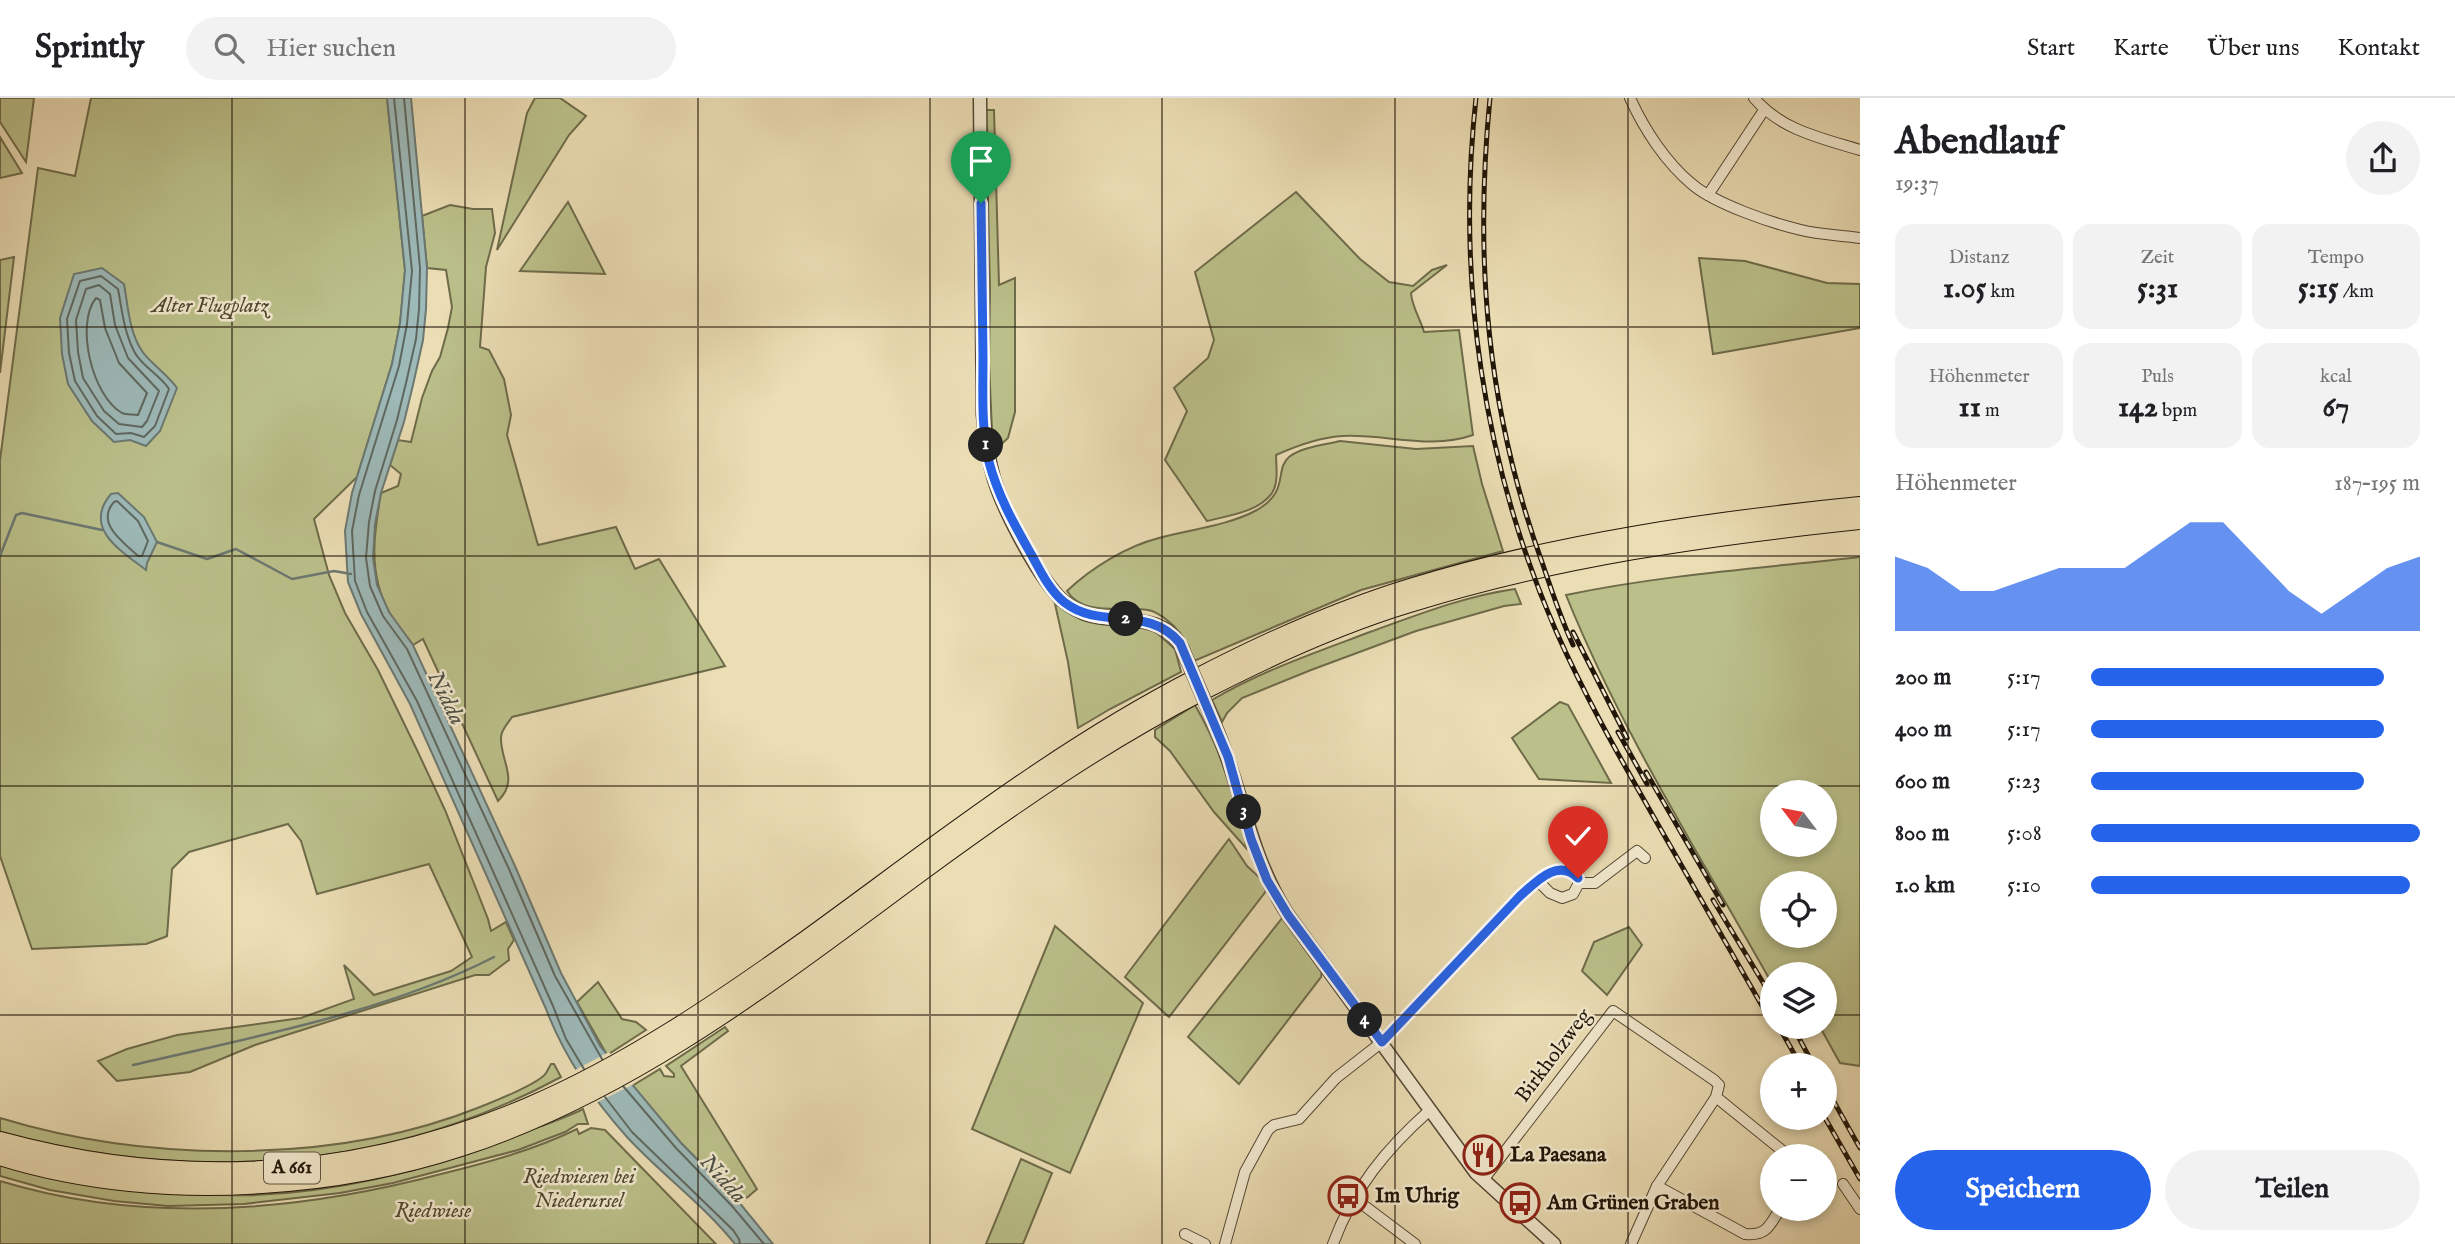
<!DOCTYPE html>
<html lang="de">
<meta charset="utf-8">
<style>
:root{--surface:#fff;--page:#f2f2f2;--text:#202124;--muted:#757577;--line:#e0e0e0;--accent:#2563eb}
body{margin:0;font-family:"IM FELL English",serif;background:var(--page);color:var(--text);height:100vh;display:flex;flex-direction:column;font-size:26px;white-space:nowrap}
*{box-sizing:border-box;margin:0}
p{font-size:23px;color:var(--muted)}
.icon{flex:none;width:38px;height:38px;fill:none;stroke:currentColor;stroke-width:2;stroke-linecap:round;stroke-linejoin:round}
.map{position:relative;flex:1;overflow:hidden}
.drawer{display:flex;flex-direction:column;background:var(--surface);width:595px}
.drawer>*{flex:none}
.needle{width:46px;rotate:302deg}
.fabs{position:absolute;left:1760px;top:682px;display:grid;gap:14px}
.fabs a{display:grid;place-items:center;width:77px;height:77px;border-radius:50%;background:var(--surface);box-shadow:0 4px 10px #0003;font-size:35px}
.pin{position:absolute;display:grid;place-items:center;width:60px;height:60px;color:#fff;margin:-72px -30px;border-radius:50% 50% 50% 0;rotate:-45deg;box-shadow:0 0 7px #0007}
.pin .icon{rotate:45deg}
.km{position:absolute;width:35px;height:35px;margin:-18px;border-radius:50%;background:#222;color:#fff;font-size:19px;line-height:35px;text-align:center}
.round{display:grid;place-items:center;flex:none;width:74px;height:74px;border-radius:37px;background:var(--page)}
.headline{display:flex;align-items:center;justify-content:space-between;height:119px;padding:0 35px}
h1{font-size:38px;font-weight:700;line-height:52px}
.figures{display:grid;grid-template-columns:repeat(3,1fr);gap:10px;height:119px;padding:7px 35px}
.figures div{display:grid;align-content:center;border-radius:18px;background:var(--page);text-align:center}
.figures b{font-size:30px;font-weight:700}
.figures small{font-size:19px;font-weight:400}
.figures p{font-size:19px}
.chart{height:196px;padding:14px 35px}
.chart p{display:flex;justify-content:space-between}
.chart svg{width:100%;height:126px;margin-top:7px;fill:var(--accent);opacity:.7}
.action{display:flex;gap:14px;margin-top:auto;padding:14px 35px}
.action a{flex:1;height:80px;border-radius:42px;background:var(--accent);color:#fff;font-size:28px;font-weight:700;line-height:80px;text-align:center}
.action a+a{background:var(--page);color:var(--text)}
ul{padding:0 35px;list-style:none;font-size:23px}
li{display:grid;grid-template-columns:112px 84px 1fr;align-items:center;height:52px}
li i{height:18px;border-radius:9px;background:var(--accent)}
header{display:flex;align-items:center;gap:42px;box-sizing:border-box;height:98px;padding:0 35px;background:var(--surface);border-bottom:2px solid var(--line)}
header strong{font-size:33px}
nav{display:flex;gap:38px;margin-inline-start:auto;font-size:24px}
.search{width:490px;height:63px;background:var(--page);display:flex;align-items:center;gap:18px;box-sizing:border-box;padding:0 24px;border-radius:38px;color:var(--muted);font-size:26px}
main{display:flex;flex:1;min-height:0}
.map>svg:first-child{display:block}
.green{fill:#bbc08a;stroke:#6e6b4a;stroke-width:2;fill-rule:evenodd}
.water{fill:#9db9b8;stroke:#6b7872;stroke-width:2}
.pier{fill:#ebddb4}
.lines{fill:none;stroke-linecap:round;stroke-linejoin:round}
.shore{stroke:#5f6860;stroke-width:2}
.stream{stroke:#6b7872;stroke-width:2.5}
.minor-casing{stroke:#544834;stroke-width:12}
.tertiary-casing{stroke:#544834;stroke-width:15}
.motorway-casing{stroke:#211609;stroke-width:20}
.minor{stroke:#f2e9ce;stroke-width:10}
.tertiary{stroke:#f2e9ce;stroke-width:12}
.motorway{stroke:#ebddb4;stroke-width:18}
.rail-casing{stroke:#211609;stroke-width:5}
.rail{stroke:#f2e9ce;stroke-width:2.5;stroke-dasharray:8;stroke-linecap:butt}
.tertiary-bridge-casing{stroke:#544834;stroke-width:15;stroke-linecap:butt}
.tertiary-bridge{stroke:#f2e9ce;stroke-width:12}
.route-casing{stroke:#fff;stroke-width:14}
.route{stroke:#2563eb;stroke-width:9}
.grid{fill:none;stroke:#211609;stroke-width:2;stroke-opacity:0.55}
.labels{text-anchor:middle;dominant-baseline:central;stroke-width:5;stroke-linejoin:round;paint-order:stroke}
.shield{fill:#f2e9ce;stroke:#605544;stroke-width:2}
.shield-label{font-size:19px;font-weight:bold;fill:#211609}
.park-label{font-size:21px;font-style:italic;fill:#4f4930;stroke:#f2e9ce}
.street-label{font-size:21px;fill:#211609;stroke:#f2e9ce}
.poi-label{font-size:21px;font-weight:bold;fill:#211609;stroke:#f2e9ce;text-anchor:start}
.water-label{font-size:23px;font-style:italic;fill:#4c4f46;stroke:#f2e9ce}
</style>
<header>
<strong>Sprintly</strong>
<div class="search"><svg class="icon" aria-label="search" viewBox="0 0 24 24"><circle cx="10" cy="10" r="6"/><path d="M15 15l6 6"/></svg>Hier suchen</div>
<nav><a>Start</a><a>Karte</a><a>Über uns</a><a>Kontakt</a></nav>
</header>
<main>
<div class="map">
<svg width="1860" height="1146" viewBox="0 0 1860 1146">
<rect width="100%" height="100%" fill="#ebddb4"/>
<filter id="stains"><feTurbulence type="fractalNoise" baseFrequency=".00286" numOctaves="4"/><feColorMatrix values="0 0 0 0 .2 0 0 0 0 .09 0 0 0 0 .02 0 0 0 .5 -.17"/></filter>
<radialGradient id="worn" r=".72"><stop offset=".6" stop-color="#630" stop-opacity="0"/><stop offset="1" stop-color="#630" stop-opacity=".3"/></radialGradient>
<g class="green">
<path d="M0,0h34l-8,64 -26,-40z"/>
<path d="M91,0h296l18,172 -5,54 -8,40 -35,113 -43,42 15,56 16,38 33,57 39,80 28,60 43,109 3,12 15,-9 8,18 -6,9 1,11 -20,15h-14l-220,70 -65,27 -73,9 -19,-20 29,-12 50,-14 124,-17 53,-19 -10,-34 30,30 77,-24 21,-14 -43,-93 -112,30 -16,-53 -13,-17 -99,28 -17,17 -5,67 -2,1 -19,7 -114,5 -32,-93v-396l38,-292 37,8z"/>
<path d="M535,0h25l26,18 -17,19 -72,115 30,-137z"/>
<path d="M986,12h8l5,175 16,-7v134l-7,26 -15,14 -4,-88 1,-72z"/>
<path d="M0,39l22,36 -22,5z"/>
<path d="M1296,94l64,67 29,23 24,4 19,-16 15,-5 -36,28c1,14 9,25 13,39l35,-2 14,105c-43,15 -86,-1 -130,1 -22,1 -47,10 -67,19 0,11 3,27 -4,38 -13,19 -45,23 -65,28l-42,-61 22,-49 -13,-23 34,-30 6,-18 -19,-68z"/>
<path d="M568,104l37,72 -85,-3z"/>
<path d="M450,107l23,4h19l3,24 -9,34 -6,80 9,3 15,29 7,36 -4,20 31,110 78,-18 19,42 24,-10 66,107 -213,51c-4,6 -11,13 -11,20 -1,25 19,42 -3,64l-75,-162 -10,6c-8,-11 -19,-23 -25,-35 -20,-38 -14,-77 -7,-117l17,-7 3,-12 -11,-9 8,-25 13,2 11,-44 10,-27 8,-14 8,-29 4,-21 -6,-37 -19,-2 -5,-52z"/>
<path d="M14,159l-14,116v-113z"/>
<path d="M1699,160l46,3 82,22 33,1v44l-147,26z"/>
<path d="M1340,343l76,8 57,-3 9,38 21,67 -142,39 -167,71c-4,-9 -8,-21 -15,-29 -6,-8 -20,-20 -31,-22 -25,-4 -65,7 -81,-19 24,-23 60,-45 92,-53 33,-9 68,-12 98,-28 33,-19 17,-40 32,-53 13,-10 35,-12 51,-16z"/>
<path d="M1860,459v509l-20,-3 -20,-36h5v-52h-52l-3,5c-71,-126 -150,-251 -204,-385 96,-20 196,-27 294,-38zM1773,695h52v52h-52zM1773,786h52v52h-52z"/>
<path d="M1515,491l6,15 -17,2 -88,25 -105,39 -69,28 -15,15 -5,9 -10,-22c49,-29 105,-48 158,-68 47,-17 95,-36 145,-43z"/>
<path d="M1055,506l26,15 64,8 12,6 18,16 6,23 -71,37 -32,19 -10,-66z"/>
<path d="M1560,604l8,3 43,78 -72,-4 -27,-41z"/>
<path d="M1195,607c22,38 46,99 51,143l-32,-36 -44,-61 -15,-14v-7z"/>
<path d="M1229,741l18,27 13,12 6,13 -97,126 -44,-40z"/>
<path d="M1283,819l39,52 -1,8 -82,107 -51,-47z"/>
<path d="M1055,828l88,77 -73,170 -98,-44z"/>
<path d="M1629,829l13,18 -35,50 -25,-24 12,-29z"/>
<path d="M598,884l24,37 14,3 10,8 -39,25 -30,-53z"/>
<path d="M725,929l3,4 -47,35 76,123 -9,8 -10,4 -57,-58 -49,-57 28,-17 4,7 10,1v-3l-8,-8z"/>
<path d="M551,966h3l7,13c-174,94 -371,107 -561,55v-14c148,45 336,47 480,-11 13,-5 60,-24 66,-34 2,-3 3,-6 5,-9z"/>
<path d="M583,1011l5,15h-10l-13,8 -47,18 -125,33 -53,10 -96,11 -76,2 -54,-5 -64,-11 -50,-14v-11c36,11 73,14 110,19 29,3 57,9 85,10 114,8 229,-21 333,-63 19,-7 37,-13 55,-22z"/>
<path d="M591,1030l14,2 111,114h-716v-63c144,44 296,31 441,-7 45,-11 93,-24 136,-45l2,5z"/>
<path d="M1021,1061l31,14 -29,71h-37z"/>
</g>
<g class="water">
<path d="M387,0h24l16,170 -1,41 -3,31 -10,45 -9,37 -23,71 -6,31 -2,34 4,27 12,27 24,33 102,221 46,107 39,73 81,97 57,58 35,43h-38c-32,-40 -74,-70 -108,-107 -34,-38 -63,-81 -81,-128l-136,-305 -49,-90 -13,-32 -3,-51 7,-38 40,-129 8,-41 5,-53z"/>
<path d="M102,170l22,16c4,22 5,48 18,67 8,12 25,23 35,37l-17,43 -14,15 -16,-6 -16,2 -22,-21 -24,-37 -6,-30 -2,-36 14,-44z"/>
<path d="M118,395l26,24 13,25 -10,21 -1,7c-25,-19 -64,-42 -35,-76z"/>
</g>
<path class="pier" d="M609,954l25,32 -38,19 -23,-32z"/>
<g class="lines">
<g class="shore">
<path d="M394,0l18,173 -5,53 -8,42 -40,129 -7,36 3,50 12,31 50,89 136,305 13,33 18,30"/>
<path d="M404,0l16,170 -1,41 -3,30 -10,44 -9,37 -22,71 -6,31 -3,36 4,28 13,30 24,33 102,220 46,107 47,83"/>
<path d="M101,178l17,13c4,21 6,44 17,64 8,14 25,22 34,36l-14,37 -11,11 -13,-4 -15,1 -19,-18 -22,-35 -6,-28 -2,-34 13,-38z"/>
<path d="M99,187l11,9 5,31 13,33 31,33 -12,30 -5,6 -23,-3 -15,-13 -21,-33 -5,-26 -2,-32 10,-31z"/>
<path d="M96,200l4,2 5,28 14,35 28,30 -9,22c-5,-1 -12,0 -16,-2 -30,-17 -47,-89 -26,-115z"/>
<path d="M117,403l21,20 10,20 -6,15h-4c-15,-14 -43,-33 -24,-54z"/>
<path d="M623,988l53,62 56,58 32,38"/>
<path d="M605,999l27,35 101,98 6,9 1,5"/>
</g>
<g class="stream">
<path d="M157,444l50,17 29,-10 56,30 42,-8 17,3"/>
<path d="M0,458l16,-41 6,-2 80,17"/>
<path d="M133,967c119,-28 252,-52 361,-108"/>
</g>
<g class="minor-casing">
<g id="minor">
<path d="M1630,0c14,31 36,65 63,87 23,19 78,38 108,45 19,5 40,5 59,8"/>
<path d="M1754,0c27,32 67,40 106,52"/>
<path d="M1708,97l56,-85"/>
<path d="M1538,783l12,12 12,5 11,-4 6,-11"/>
<path d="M1483,1082l130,-169 101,69 5,5 -3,12 74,60"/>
<path d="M1843,1086l17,25"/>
<path d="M1657,1088l88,48c22,2 24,-8 35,-25"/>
<path d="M1354,1100l61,46"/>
<path d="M1185,1136l20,10"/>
<path d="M1225,1146l20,-72 23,-42 6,-5 25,-6 37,-41 46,-36 137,-145c14,-12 49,-47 60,-14h16l42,-32 8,7"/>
<path d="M1333,1146c20,-55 54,-96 97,-134"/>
<path d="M1631,1146l26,-58 59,-89"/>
</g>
</g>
<g class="tertiary-casing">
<g id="tertiary">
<path d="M980,0l3,317c2,22 5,43 11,64 10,32 42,93 64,117 7,8 18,14 27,18 33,12 76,-5 97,34"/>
<path d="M1214,625c29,66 34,130 74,192l188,258 78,71"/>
</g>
</g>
<g class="motorway-casing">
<g id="motorway">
<path d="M0,1043c179,49 356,39 528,-34 99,-42 191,-105 278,-167 127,-92 249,-189 389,-261 67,-35 143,-69 215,-91 146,-45 299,-67 450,-82"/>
<path d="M0,1058c83,26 176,34 262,28 67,-4 135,-16 199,-37 172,-56 317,-170 461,-276 90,-66 182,-130 282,-181 66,-34 136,-66 206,-87 146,-46 299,-67 450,-83"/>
</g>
</g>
<use href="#minor" class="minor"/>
<use href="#tertiary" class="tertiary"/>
<use href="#motorway" class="motorway"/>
<g class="rail-casing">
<g id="rail">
<path d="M1476,0c-20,181 7,366 80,533 30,68 67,132 104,197 38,66 75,131 113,197"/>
<path d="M1490,0c-16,163 -3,313 53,467 9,27 18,54 30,80"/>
<path d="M1573,534l54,106"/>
<path d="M1618,634l29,52"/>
<path d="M1646,674l77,133"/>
<path d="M1713,802l60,99"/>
<path d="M1779,929l22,39"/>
<path d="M1793,929l21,39"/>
<path d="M1825,988l35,62"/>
<path d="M1825,1020l35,61"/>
</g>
</g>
<use href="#rail" class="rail"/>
<g class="tertiary-bridge-casing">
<path id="tertiary-bridge" d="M1182,550l32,75"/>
</g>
<use href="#tertiary-bridge" class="tertiary-bridge"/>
</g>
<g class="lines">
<g class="route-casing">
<path id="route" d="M981,105c1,51 1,102 2,154 0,35 -2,71 6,105 9,34 25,62 42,92 9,16 18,36 33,48 37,29 83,2 116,41l48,114 23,82 16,41 21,35 94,127 137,-145c16,-14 38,-40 59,-19"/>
</g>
<use href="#route" class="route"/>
</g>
<path class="grid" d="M232,0v1146M465,0v1146M698,0v1146M930,0v1146M1162,0v1146M1395,0v1146M1628,0v1146M0,229h1860M0,458h1860M0,688h1860M0,917h1773M1825,917h35"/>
<defs>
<g id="restaurant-ring" transform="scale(2.0125)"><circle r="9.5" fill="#f2e9ce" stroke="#8f2418" stroke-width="1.5"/><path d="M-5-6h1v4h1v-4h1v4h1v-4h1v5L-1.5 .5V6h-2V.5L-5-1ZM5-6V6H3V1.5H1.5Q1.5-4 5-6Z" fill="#8f2418"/></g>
<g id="bus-ring" transform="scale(2.0125)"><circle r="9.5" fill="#f2e9ce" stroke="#8f2418" stroke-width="1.5"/><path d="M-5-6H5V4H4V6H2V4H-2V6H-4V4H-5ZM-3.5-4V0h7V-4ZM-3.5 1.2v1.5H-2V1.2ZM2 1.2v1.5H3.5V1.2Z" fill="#8f2418"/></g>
</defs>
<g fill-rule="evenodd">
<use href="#restaurant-ring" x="1483" y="1057"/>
<use href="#bus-ring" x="1348" y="1098"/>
<use href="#bus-ring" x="1520" y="1105"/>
</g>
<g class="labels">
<rect class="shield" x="264" y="1054.5" width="56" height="31" rx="5"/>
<g class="shield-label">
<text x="292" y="1070">A 661</text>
</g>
<g class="park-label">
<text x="210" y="208">Alter Flugplatz</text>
<text x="579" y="1079">Riedwiesen bei<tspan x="579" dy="24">Niederursel</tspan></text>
<text x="433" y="1113">Riedwiese</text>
</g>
<g class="street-label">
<text transform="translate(1554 958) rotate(-53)">Birkholzweg</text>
</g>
<g class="poi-label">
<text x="1510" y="1057">La Paesana</text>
<text x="1375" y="1098">Im Uhrig</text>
<text x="1547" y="1105">Am Grünen Graben</text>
</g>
<g class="water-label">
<text transform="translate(446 600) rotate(64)">Nidda</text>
<text transform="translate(723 1081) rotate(48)">Nidda</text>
</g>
</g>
<rect width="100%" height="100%" filter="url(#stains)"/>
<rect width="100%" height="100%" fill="url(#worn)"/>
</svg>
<div class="fabs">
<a><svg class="needle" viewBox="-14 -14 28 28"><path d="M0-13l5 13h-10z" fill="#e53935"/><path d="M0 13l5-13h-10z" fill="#757577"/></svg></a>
<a><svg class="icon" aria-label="locate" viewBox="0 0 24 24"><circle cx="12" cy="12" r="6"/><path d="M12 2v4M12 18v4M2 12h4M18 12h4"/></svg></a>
<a><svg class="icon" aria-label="layers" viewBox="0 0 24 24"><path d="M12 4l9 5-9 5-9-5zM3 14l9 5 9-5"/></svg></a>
<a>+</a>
<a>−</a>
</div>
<div class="pin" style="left:981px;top:105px;background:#1e9e55"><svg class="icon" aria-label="arrive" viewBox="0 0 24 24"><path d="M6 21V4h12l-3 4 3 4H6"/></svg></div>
<div class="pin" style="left:1578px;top:780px;background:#d93025"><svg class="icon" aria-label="check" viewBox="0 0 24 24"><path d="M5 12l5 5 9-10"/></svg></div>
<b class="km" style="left:986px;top:347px">1</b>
<b class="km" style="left:1126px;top:521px">2</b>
<b class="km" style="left:1244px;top:714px">3</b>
<b class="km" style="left:1365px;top:922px">4</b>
</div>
<section class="drawer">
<div class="headline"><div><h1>Abendlauf</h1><p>19:37</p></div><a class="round"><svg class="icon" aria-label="share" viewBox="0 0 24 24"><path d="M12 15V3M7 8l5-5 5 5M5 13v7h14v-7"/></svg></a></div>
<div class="figures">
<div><p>Distanz</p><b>1.05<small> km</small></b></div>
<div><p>Zeit</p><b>5:31</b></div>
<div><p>Tempo</p><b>5:15<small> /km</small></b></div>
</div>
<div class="figures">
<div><p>Höhenmeter</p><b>11<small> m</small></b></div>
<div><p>Puls</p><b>142<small> bpm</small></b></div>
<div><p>kcal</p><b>67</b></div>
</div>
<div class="chart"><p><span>Höhenmeter</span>187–195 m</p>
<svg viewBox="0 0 160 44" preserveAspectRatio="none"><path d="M0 44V18L10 22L20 30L30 30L40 26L50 22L60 22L70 22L80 14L90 6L100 6L110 18L120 30L130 38L140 30L150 22L160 18V44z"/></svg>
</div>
<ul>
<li><b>200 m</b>5:17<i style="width:89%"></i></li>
<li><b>400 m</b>5:17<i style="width:89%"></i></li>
<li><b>600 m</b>5:23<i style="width:83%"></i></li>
<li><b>800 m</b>5:08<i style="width:100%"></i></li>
<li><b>1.0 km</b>5:10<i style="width:97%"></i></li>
</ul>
<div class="action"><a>Speichern</a><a>Teilen</a></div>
</section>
</main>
